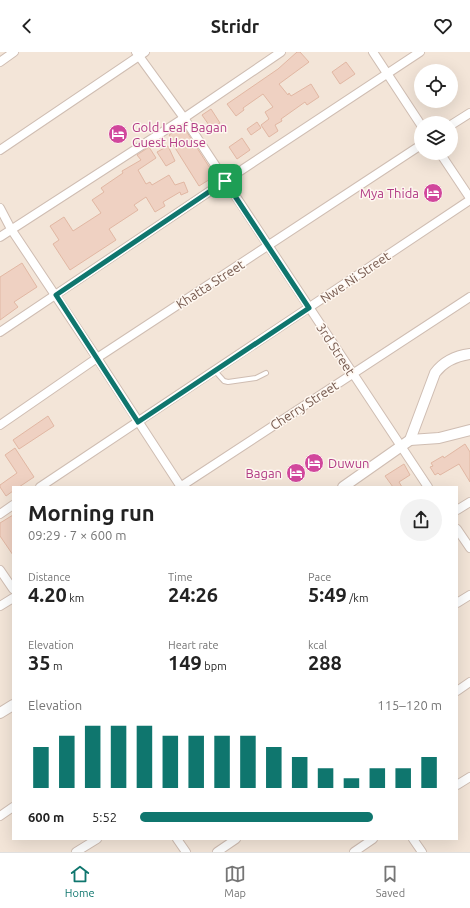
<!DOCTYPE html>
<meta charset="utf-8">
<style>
:root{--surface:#fff;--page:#f2f2f2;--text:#222;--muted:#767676;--line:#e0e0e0;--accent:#0f766e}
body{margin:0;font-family:Ubuntu,sans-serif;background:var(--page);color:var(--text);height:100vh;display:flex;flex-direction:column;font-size:15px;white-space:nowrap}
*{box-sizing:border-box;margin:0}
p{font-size:13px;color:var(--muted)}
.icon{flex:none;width:22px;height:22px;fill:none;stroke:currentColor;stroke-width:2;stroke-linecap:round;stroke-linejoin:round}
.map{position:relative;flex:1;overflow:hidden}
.side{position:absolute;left:12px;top:434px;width:446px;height:354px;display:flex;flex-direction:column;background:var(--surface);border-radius:0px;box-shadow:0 4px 16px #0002}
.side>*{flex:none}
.tools{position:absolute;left:414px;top:12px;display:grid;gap:8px}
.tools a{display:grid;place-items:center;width:44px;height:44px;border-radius:50%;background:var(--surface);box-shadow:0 4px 16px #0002;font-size:20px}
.pin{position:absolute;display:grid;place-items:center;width:34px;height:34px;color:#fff;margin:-17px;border-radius:8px;box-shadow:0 2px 6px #0006}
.round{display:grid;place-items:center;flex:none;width:42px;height:42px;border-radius:21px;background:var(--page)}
.head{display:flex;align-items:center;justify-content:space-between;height:68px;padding:0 16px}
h1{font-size:22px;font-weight:700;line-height:30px}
.metrics{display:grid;grid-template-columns:repeat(3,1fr);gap:6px;height:68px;padding:4px 16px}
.metrics div{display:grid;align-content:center}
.metrics b{font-size:20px;font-weight:700}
.metrics small{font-size:11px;font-weight:400}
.metrics p{font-size:11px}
.chart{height:112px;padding:8px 16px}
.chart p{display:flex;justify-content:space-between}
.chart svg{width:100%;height:72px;margin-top:4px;stroke:var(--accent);stroke-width:6}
ul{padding:0 16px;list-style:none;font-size:13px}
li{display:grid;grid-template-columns:64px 48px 1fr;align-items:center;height:30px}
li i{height:10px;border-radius:5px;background:var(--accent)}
header{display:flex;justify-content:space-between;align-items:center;height:52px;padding:0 16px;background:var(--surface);font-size:18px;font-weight:700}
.menu{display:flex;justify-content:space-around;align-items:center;height:56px;border-top:1px solid var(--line);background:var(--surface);font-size:11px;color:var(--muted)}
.menu a{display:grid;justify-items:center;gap:2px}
.menu .on{color:var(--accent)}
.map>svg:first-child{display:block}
.residential{fill:#f3e5d8;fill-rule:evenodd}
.building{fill:#efd1c2;stroke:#e1b7a3}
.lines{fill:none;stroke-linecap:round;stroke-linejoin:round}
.service-casing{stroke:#cfbdb2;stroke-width:6}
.minor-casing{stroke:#cfbdb2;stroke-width:10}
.tertiary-casing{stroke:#cfbdb2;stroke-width:12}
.service{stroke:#fff;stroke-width:4}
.minor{stroke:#fff;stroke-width:8}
.tertiary{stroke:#fff;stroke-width:10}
.route-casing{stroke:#fff;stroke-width:8}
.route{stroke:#0f766e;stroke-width:5}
.labels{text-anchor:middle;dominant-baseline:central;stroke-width:3;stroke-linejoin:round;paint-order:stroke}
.hotel-label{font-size:13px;fill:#b23c85;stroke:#fef7f0;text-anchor:start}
.street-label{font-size:13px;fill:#75594e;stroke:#fef7f0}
</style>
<header><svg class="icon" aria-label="back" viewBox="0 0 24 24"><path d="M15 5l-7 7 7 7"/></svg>Stridr<svg class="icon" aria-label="heart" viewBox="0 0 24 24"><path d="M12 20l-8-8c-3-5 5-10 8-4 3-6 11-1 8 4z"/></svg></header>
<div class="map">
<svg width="470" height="800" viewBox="0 0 470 800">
<rect width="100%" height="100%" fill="#fbf3e9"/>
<path class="residential" d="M0,0h470v800h-470zM421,19h30v30h-30zM421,71h30v30h-30zM13,435h444v352h-444z"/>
<g class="building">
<path d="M297,0h3l9,10 -30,22 9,11 1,-2 2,3 20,-12 8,13 -12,8 -2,-3 -24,17 1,2 -7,4 3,6 -9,6 -8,-12 8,-6 -4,-7 8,-5 -10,-13 -20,14 1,2 -8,6 -9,-12 51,-35z"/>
<path d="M346,10l9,12 -15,10 -8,-12z"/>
<path d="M211,57l9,14 -9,5 -9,-13z"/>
<path d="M257,70l4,6 -10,7 -4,-6z"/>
<path d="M183,74l32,50 -16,10 -27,-43 2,-1 -5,-7z"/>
<path d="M242,86l8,12 -13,9 -8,-12z"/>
<path d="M168,94l7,15 -9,5 -9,-14z"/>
<path d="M149,95l7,11 -18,12 8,14 4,-2 2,3 17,-10 6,10 9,-3 4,10 -7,3 -1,-3 -17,10 2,4 -10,6 -9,-15 -12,8 4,5 -29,19 7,11 -46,30 -17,-26 6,-4 -9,-14 14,-9 9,14 28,-18 -9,-13 12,-8 -3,-4 22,-15 -1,-2 19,-11 -4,-5z"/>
<path d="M22,211l15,24 -23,15 4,5 -18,13v-43z"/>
<path d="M48,364l6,10 -35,23 -6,-9z"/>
<path d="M465,392l5,8v30l-11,-18 -19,11 -2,-2 -3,2 -5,-8 3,-1 -2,-3 12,-7 1,2z"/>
<path d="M15,396l19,29 -15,10h-6v4l-7,5 -6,-9v-2l17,-12 -12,-18z"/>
<path d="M404,412l6,11 -11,7 3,5h-9l-8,-11z"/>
<path d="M13,463v40l-13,-19v-13z"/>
</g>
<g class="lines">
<g class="service-casing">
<path id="service" d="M215,319l9,10 4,1 28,-4 10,-5"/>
</g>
<g class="minor-casing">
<g id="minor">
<path d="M136,0l48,66 244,369"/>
<path d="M373,0l48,73"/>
<path d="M0,10l14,-10"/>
<path d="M451,73l19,-12"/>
<path d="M0,98l145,-98"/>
<path d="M440,101l30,45"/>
<path d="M0,156l11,21 86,129 84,129"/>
<path d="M0,185l184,-119 97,-66"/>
<path d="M0,280l225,-151 195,-129"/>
<path d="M0,373l97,-67 324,-213"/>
<path d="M40,435l430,-287"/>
<path d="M180,435l290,-190"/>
<path d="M457,458l13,-8"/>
<path d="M0,462l13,-9"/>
<path d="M457,477l13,19"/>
<path d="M0,518l13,19"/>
<path d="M457,551l13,-8"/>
<path d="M0,554l13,-8"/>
<path d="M457,639l13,-9"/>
<path d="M457,733l13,-8"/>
<path d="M0,764l13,-9"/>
<path d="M177,787l9,13"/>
<path d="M413,787l9,13"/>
<path d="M76,800l21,-13"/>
<path d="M217,800l19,-13"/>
<path d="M354,800l19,-13"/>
</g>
</g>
<g class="tertiary-casing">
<g id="tertiary">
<path d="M410,388l29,-2 31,-8"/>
<path d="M343,435l67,-47 25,-67c9,-12 20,-17 35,-19"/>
<path d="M0,661l13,-8"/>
</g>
</g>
<use href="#service" class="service"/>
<use href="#minor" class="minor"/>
<use href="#tertiary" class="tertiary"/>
</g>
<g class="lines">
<g class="route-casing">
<path id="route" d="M225,129l84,127 -171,114 -82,-127z"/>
</g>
<use href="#route" class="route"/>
</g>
<defs>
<g id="hotel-disc" transform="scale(1)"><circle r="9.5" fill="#d1479c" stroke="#fef7f0"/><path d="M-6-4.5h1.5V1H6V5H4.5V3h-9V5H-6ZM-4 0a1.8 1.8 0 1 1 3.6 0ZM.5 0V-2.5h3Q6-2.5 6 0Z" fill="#fff"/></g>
</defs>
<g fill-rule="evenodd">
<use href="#hotel-disc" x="118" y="82"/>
<use href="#hotel-disc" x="433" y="141"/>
<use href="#hotel-disc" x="314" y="411"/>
<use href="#hotel-disc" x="296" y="421"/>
</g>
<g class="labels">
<g class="hotel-label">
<text x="132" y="75">Gold Leaf Bagan<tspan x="132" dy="15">Guest House</tspan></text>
<text x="419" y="141" text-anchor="end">Mya Thida</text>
<text x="328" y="411">Duwun</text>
<text x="282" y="421" text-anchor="end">Bagan</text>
</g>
<g class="street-label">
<text transform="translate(355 225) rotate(-34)">Nwe Ni Street</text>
<text transform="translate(210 232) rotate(-33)">Khatta Street</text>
<text transform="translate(336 297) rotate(57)">3rd Street</text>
<text transform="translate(304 353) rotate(-33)">Cherry Street</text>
</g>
</g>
</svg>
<div class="tools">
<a><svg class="icon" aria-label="locate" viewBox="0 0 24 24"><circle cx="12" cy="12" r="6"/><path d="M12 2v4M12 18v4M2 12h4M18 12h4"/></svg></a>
<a><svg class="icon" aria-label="layers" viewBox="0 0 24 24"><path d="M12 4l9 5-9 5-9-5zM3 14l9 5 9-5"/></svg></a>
</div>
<div class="pin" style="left:225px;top:129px;background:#1e9e55"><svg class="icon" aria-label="arrive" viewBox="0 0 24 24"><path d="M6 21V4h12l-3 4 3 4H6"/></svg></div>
<section class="side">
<div class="head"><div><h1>Morning run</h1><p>09:29 · 7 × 600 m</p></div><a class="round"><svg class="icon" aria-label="share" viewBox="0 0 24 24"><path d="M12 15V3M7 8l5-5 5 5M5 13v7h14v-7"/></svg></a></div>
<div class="metrics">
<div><p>Distance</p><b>4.20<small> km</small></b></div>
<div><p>Time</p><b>24:26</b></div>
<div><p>Pace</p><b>5:49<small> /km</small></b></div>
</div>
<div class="metrics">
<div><p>Elevation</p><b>35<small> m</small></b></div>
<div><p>Heart rate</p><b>149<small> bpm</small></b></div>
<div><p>kcal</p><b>288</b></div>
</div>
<div class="chart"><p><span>Elevation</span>115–120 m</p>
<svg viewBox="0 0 160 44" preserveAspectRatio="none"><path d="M5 44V19M15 44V12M25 44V6M35 44V6M45 44V6M55 44V12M65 44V12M75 44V12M85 44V12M95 44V19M105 44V25M115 44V32M125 44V38M135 44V32M145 44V32M155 44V25"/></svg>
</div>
<ul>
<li><b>600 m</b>5:52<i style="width:77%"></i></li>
</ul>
</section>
</div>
<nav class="menu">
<a class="on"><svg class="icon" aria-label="home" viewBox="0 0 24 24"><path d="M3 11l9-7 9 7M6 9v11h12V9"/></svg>Home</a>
<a><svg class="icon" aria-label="map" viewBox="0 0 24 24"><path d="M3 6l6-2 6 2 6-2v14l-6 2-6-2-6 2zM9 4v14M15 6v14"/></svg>Map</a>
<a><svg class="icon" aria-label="saved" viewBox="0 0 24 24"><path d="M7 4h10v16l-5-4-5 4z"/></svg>Saved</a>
</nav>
